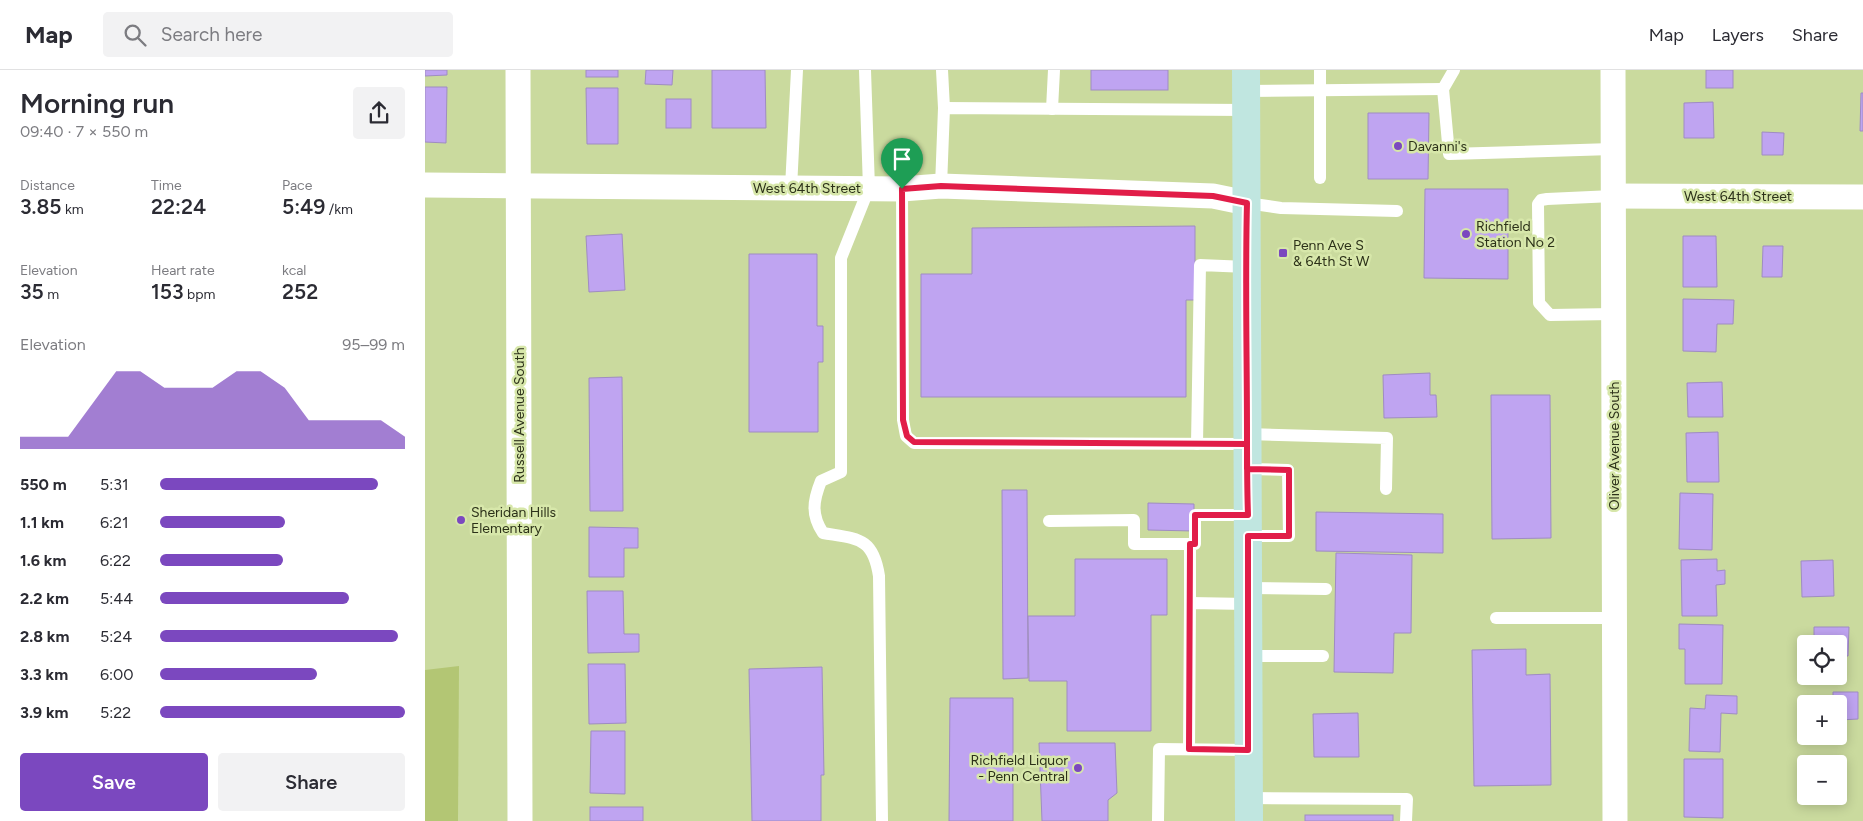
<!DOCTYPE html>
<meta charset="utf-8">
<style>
:root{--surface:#fff;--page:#f2f2f3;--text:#2b2b33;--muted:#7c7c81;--line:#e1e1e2;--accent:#7b48bf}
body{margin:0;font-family:Figtree,sans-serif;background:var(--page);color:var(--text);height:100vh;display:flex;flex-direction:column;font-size:19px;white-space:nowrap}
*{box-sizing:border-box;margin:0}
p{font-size:16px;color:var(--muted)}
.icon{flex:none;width:28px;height:28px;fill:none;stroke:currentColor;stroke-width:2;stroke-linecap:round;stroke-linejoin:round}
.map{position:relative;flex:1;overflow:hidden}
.panel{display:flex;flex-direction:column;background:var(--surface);width:425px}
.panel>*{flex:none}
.buttons{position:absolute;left:1372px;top:565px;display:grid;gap:10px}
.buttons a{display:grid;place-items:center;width:50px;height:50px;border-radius:5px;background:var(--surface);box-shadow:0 2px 12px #0003;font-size:25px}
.pin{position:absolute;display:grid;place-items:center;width:42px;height:42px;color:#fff;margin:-51px -21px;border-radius:50% 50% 50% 0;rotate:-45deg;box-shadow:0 0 5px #0007}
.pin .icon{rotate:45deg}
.round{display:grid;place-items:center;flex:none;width:52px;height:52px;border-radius:5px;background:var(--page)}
.headline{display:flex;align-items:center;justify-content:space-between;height:85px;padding:0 20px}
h1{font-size:28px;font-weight:600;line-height:38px}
.metrics{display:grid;grid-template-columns:repeat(3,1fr);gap:8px;height:85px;padding:5px 20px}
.metrics div{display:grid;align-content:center}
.metrics b{font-size:21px;font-weight:600}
.metrics small{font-size:14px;font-weight:400}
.metrics p{font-size:14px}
.chart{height:140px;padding:10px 20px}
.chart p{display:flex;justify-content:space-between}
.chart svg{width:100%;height:90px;margin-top:5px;fill:var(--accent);opacity:.7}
.cta{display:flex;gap:10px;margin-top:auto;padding:10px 20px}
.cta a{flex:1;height:58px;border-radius:5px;background:var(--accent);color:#fff;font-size:20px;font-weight:600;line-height:58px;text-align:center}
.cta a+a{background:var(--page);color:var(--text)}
ul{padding:0 20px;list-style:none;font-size:16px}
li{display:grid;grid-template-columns:80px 60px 1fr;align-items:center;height:38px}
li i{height:12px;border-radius:6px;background:var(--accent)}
header{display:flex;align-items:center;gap:30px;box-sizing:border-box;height:70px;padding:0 25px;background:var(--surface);border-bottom:1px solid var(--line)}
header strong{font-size:24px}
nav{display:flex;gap:28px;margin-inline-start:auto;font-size:18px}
.search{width:350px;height:45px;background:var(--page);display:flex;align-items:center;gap:12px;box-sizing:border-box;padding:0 18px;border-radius:5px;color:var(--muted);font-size:19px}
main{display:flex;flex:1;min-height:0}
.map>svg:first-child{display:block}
.pitch{fill:#b3c674}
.building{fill:#bfa4f1;stroke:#9f8cc2}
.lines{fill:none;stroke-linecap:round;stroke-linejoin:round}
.lane{stroke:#fff;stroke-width:12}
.street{stroke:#fff;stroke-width:25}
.secondary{stroke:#c0e6e0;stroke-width:28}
.route-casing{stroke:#fff;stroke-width:10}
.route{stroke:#e11d48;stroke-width:6}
.poi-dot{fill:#7b48bf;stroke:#d7e7aa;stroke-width:2}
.labels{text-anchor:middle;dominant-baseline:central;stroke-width:5;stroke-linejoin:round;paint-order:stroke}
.poi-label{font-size:14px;fill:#2c3119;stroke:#d7e7aa;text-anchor:start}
.street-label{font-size:14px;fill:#2c3119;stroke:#d7e7aa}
</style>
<header>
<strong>Map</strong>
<div class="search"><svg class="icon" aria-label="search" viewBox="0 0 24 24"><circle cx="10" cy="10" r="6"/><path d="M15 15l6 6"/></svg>Search here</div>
<nav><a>Map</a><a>Layers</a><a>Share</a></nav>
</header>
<main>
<section class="panel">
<div class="headline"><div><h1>Morning run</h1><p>09:40 · 7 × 550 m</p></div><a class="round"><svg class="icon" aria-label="share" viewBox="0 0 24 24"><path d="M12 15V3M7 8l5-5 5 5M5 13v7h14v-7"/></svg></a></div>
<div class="metrics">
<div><p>Distance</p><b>3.85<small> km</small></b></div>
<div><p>Time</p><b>22:24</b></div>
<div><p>Pace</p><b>5:49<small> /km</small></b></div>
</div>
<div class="metrics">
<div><p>Elevation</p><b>35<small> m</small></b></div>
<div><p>Heart rate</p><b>153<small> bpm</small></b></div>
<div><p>kcal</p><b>252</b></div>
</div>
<div class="chart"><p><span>Elevation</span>95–99 m</p>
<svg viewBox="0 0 160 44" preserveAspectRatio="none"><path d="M0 44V38L10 38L20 38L30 22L40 6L50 6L60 14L70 14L80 14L90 6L100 6L110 14L120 30L130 30L140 30L150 30L160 38V44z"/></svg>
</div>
<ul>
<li><b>550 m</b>5:31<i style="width:89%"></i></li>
<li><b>1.1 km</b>6:21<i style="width:51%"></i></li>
<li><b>1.6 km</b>6:22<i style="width:50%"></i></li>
<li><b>2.2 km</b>5:44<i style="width:77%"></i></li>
<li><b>2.8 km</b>5:24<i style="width:97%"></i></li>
<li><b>3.3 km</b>6:00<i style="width:64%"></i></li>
<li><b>3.9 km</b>5:22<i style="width:100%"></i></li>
</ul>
<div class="cta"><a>Save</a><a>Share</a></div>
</section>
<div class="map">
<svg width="1438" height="751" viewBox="0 0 1438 751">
<rect width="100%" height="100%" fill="#cada9e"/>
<path class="pitch" d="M34,596l-1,155h-33v-151z"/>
<g class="building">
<path d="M0,0h22v5l-22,1z"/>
<rect x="161" y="0" width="32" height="7"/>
<path d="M221,0h27l-1,15 -27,-1z"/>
<path d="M287,0h53l1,58h-54z"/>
<rect x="666" y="0" width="77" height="20"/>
<rect x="1281" y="0" width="27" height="18"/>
<path d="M0,17h22l-1,56 -21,-1z"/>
<path d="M161,18h32v56h-31z"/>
<path d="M1436,23h2v38h-3z"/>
<rect x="241" y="29" width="25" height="29"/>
<path d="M1288,32l1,36h-30v-35z"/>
<path d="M943,43h61l-1,66h-60z"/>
<path d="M1337,62l22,1 -1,22h-21z"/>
<path d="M1000,119h83v90l-84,-1z"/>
<path d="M770,156v74h-9v97h-265v-123h51v-46z"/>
<path d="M197,164l3,56 -36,2 -3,-56z"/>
<path d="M1258,166h33l1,51h-34z"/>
<path d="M1338,176h20l-1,31h-20z"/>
<path d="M324,184h68v72h6v36h-5v70h-69z"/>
<path d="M1258,229l51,1 -1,24h-16l-1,28 -33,-1z"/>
<path d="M1005,303v22h6l1,22 -53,1 -1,-43z"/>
<path d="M197,307l1,134h-33l-1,-133z"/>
<path d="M1297,312l1,35h-35l-1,-34z"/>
<path d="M1066,325h59l1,143 -59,1z"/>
<path d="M1293,362l1,50h-32l-1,-49z"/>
<path d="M577,420h25l1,188 -25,1z"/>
<path d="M1255,423l33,1 -1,56 -33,-1z"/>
<path d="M723,433l46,1v27l-46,-1z"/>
<path d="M891,442l127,2v39l-127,-2z"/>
<path d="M164,457l49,1v20h-14v29h-35z"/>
<path d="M911,483l76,2 -1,78h-17l-1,40 -59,-1z"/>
<path d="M650,489h92v56h-16v116h-84v-50h-38l-1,-65h47z"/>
<path d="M1292,489v12l8,-1v14l-9,1 1,31h-35l-1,-56z"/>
<path d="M1408,490l1,36 -32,1 -1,-36z"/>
<path d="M162,521h36l1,43h15v18l-51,1z"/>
<path d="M1254,554l44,1 -1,59h-37v-35h-6z"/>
<path d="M1389,557h35l-1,29h-9v-12h-25z"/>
<path d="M1101,579v26l24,-1 1,111 -77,1 -2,-136z"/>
<path d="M163,594h37l1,59 -37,1z"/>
<path d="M397,597l2,108h-3v46h-69l-3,-152z"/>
<path d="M1408,622h25v27l-19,1v-16h-6z"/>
<path d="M1281,625l31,1v18l-16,-1 -1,39 -31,-1 1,-43 15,1z"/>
<path d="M525,628h63v123h-64z"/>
<path d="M933,643l1,44h-45l-1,-43z"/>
<path d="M166,661h34v63l-35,-1z"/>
<path d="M614,673h76l2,50 -9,7v21h-66z"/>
<path d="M1259,689h39v59l-39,-1z"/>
<rect x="165" y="737" width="53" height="14"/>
<rect x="880" y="745" width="88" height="6"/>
</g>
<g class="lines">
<g class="lane">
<path d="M440,0l4,118 -28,70v214l-20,9c-8,20 -10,34 2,52 35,6 50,4 56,43l3,245"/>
<path d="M517,0l2,38"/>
<path d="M895,0v108"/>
<path d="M1029,0l-11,19 6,65 163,-5"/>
<path d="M821,21l197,-2"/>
<path d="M627,39l2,-39"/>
<path d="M516,116l3,-78 303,2"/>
<path d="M366,118l6,-118"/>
<path d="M477,119l1,231 3,16 8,7 333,1"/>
<path d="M1188,126l-66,3 -6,1 -3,4 1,99 11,12 64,-1"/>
<path d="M822,133l34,5 116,3"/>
<path d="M822,364l140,4 -1,51"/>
<path d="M772,374l3,-179 47,2"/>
<path d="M822,399l41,1 1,66h-41"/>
<path d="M624,451l85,-1v24h56"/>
<path d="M823,518l78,1"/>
<path d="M765,533v-59h5v-29h53"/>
<path d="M1071,548h120"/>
<path d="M823,586h75"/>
<path d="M764,679l1,-146 58,1"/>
<path d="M824,728l158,1 -1,22"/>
<path d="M733,751l1,-72 89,1"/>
</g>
<g class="street">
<path d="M93,0l2,751"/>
<path d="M1188,0l2,751"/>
<path d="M0,115l477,4 39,-3 272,10 34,7"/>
<path d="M1188,126l250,1"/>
</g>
<path class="secondary" d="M821,0l3,751"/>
</g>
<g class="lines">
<g class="route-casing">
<path id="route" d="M477,119l39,-3 272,10 34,7c-2,77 0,154 0,231 0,27 0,54 1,81h-53v29h-5l-1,205 59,1v-214h41v-66l-42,-1v-25l-333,-2 -7,-6 -4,-16 -1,-231"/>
</g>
<use href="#route" class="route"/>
</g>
<g class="poi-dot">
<circle cx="973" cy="76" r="5"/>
<circle cx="1041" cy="164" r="5"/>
<rect x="853" y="178" width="10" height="10" rx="2.5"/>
<circle cx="36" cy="450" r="5"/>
<circle cx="653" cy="698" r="5"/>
</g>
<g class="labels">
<g class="poi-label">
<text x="983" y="76">Davanni's</text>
<text x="1051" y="156">Richfield<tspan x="1051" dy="16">Station No 2</tspan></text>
<text x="868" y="175">Penn Ave S<tspan x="868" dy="16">&amp; 64th St W</tspan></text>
<text x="46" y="442">Sheridan Hills<tspan x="46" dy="16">Elementary</tspan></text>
<text x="643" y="690" text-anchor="end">Richfield Liquor<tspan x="643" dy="16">- Penn Central</tspan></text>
</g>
<g class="street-label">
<text x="382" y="118">West 64th Street</text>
<text x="1313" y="126">West 64th Street</text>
<text transform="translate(94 345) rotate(-90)">Russell Avenue South</text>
<text transform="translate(1189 376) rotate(-90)">Oliver Avenue South</text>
</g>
</g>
</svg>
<div class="buttons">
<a><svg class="icon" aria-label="locate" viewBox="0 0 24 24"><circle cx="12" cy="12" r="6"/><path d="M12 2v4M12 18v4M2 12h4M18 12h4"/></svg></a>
<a>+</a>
<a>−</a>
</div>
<div class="pin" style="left:477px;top:119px;background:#1e9e55"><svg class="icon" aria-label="arrive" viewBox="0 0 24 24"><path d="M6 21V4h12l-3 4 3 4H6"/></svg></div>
</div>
</main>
